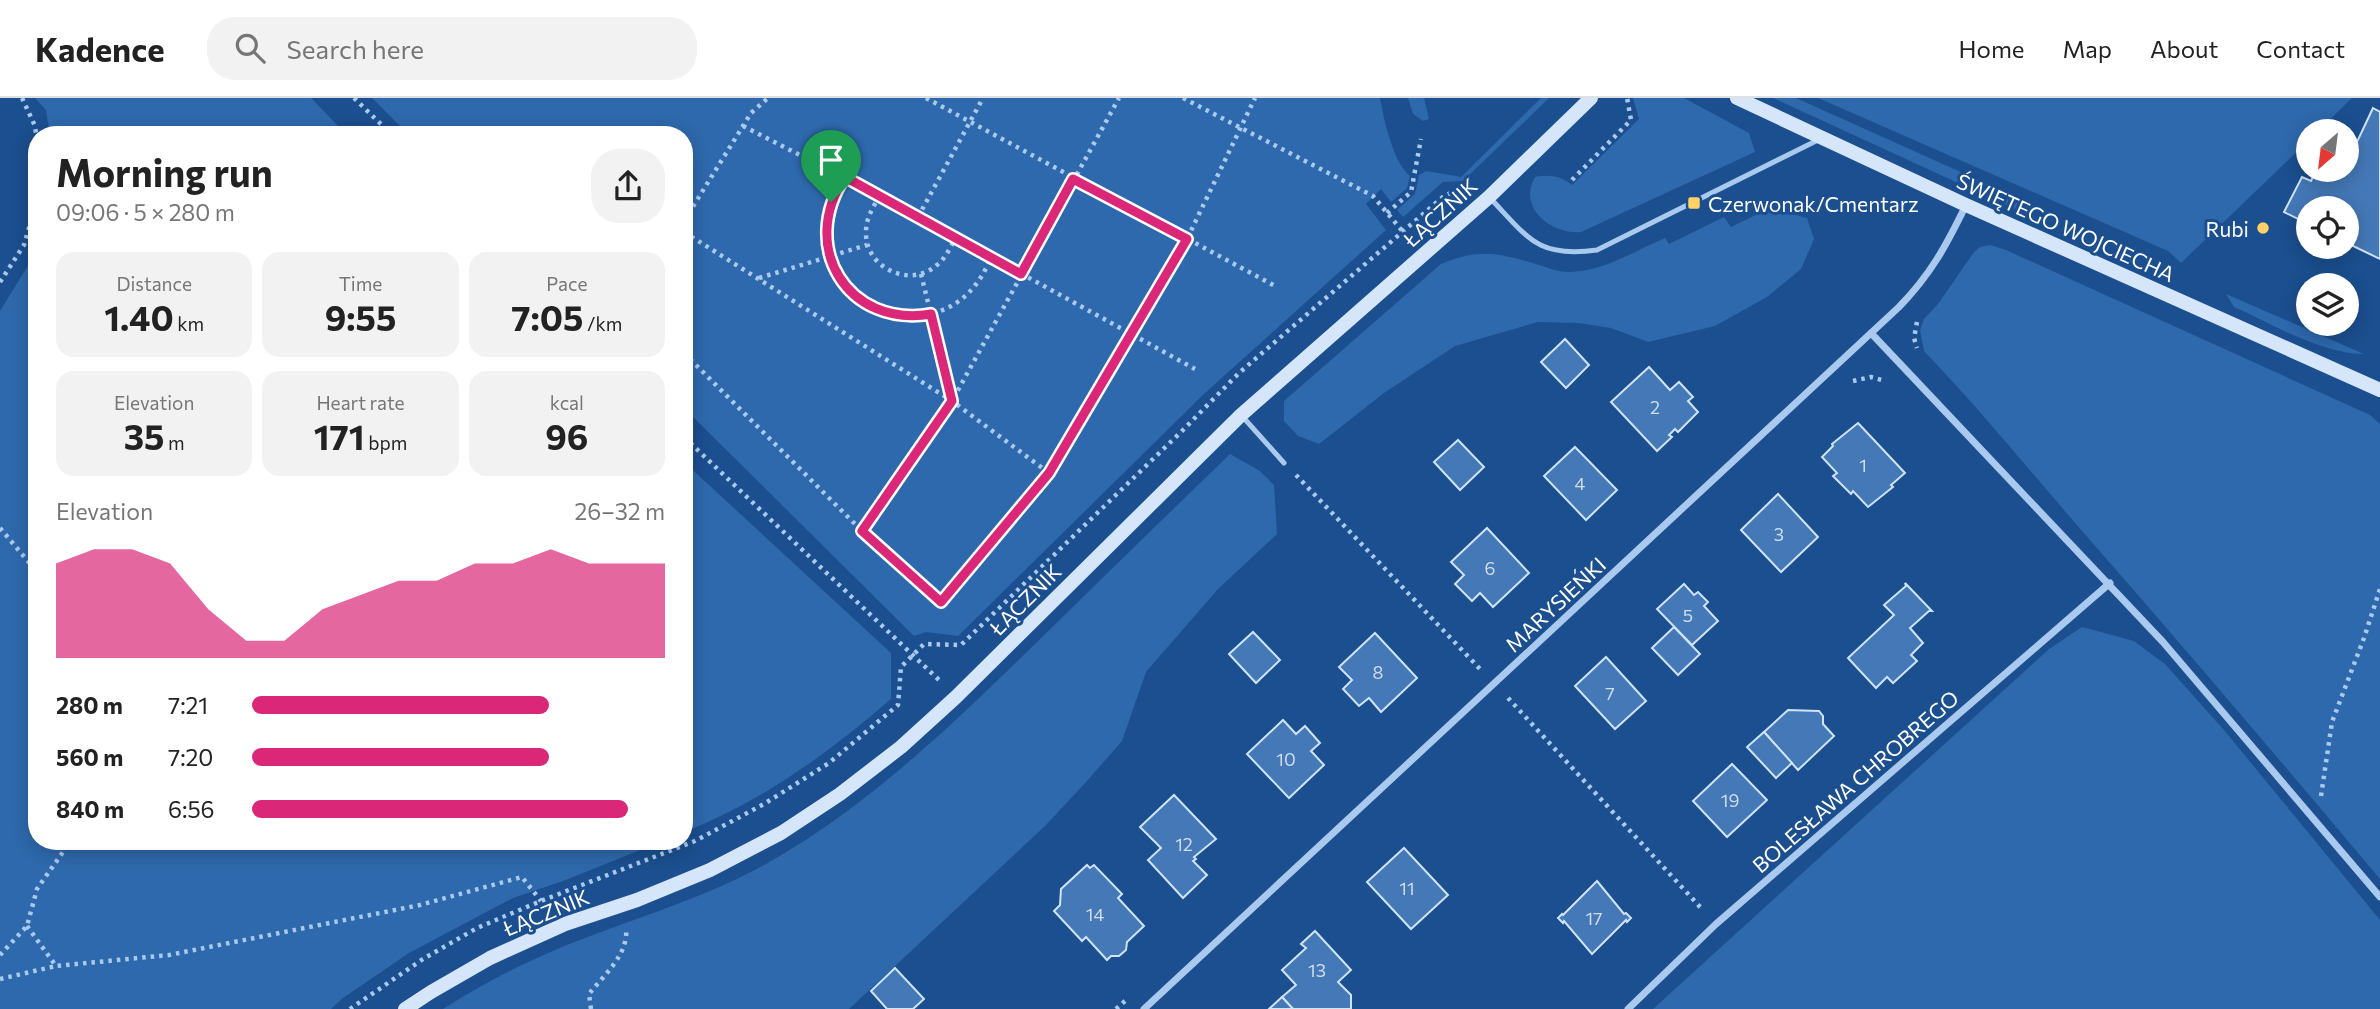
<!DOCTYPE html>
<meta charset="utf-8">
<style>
:root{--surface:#fff;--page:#f2f2f2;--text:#222;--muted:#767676;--line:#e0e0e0;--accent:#db2777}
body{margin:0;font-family:Commissioner,sans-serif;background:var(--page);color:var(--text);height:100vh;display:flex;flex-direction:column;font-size:26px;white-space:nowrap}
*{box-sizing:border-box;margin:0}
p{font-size:23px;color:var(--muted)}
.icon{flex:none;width:38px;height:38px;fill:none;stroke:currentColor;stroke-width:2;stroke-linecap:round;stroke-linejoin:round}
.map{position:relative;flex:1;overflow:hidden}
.drawer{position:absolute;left:28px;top:28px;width:665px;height:724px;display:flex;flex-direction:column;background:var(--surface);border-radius:28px;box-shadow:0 4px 18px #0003}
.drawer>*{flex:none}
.needle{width:46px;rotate:208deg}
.fabs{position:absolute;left:2296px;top:21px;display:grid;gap:14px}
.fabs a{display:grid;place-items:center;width:63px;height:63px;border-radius:50%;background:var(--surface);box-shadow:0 4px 18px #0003;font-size:35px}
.pin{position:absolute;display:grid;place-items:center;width:60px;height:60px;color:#fff;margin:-72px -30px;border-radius:50% 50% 50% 0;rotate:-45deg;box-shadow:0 0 7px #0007}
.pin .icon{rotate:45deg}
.round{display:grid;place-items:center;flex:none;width:74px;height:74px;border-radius:28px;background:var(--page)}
.head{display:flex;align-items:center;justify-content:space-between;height:119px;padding:0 28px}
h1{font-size:38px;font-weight:700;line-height:52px}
.stats{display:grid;grid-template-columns:repeat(3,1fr);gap:10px;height:119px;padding:7px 28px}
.stats div{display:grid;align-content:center;border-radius:18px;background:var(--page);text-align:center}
.stats b{font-size:35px;font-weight:700}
.stats small{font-size:19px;font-weight:400}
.stats p{font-size:19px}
.chart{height:196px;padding:14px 28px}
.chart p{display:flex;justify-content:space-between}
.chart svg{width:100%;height:126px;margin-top:7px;fill:var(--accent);opacity:.7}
ul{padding:0 28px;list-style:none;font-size:23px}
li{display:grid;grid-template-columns:112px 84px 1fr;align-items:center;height:52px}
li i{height:18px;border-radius:9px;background:var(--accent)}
header{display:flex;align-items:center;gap:42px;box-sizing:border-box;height:98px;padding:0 35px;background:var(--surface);border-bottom:2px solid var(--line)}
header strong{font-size:33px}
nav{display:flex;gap:38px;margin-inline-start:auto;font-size:24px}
.search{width:490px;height:63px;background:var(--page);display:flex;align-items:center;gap:18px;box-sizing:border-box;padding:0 24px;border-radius:28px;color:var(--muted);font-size:26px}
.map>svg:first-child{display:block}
.green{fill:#2e69ad}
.building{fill:#4478b7;stroke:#cfe3fa;stroke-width:2}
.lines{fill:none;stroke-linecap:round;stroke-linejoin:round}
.path{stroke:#a9c9ee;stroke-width:4.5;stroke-dasharray:3.5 5;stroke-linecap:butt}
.lane{stroke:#a9c9ee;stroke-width:5}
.street{stroke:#a9c9ee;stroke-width:7}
.secondary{stroke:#d6e6fa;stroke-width:14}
.route-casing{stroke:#fff;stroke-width:14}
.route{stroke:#db2777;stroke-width:9}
.poi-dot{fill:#ffd166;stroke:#1b4f8f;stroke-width:2.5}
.labels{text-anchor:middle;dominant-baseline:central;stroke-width:6;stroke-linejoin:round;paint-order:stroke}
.number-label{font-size:18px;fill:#d0dded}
.poi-label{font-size:21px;fill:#fff;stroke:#1b4f8f;text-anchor:start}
.street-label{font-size:21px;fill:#fff;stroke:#1b4f8f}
</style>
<header>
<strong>Kadence</strong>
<div class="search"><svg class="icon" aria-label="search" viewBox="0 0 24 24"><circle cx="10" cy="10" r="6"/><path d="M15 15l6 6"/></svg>Search here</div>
<nav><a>Home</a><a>Map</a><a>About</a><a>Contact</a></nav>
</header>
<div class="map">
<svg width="2380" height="911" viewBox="0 0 2380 911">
<rect width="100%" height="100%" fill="#1b4f8f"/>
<g class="green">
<path d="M35,0h276l36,37h-297l-4,-25z"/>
<path d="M372,0h1008c4,22 13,64 30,78l-3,12 -16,14 -10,-13 -15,15 20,26 -181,163 -247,243 -32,-4 -12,4 -230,-228v-273h-275z"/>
<path d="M1408,0h16l5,21 -6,2 -10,-7z"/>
<path d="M1541,0h8l-86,83 -20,1 -40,35 -6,-7 18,-16 4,-19 7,-4 35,6z"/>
<path d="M1633,0h51l65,35 6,19 -174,80c-29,3 -64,-24 -46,-55 14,-3 27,-1 37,8l67,-66z"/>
<path d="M1773,0h23l240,108 -17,5z"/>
<path d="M1818,0h534l-34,33h-10v10l-127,122 -13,-12z"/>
<path d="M1770,110l37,10 7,21 -13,30 -34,28 -52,29 -67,16 -37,-14 -32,-5 -41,-1 -83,24 -71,47 -65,51 -21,-8 -14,-15v-20l157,-137c38,-16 57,-11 95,0 10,3 22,8 32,8 35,0 66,-21 97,-34l4,6 55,-27 7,10z"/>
<path d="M1990,147l16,5 364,165 10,9v455c-92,-109 -183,-217 -277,-324 -60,-68 -116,-138 -179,-204l-4,-21 4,-11 14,-15 36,-52 6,-5z"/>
<path d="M37,153v591h623l-97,39 -50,17 -104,55 -66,45 -12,11h-331v-698z"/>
<path d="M2226,196l138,60c-45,-1 -89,-29 -130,-47z"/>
<path d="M1230,356l30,17 14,14 3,49 -59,55 -72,83 -24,69 -35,40 -42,45 -196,183h-406c33,-21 66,-39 103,-55 73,-32 150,-51 220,-90 101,-57 184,-137 267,-218 65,-64 131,-128 197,-192z"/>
<path d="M684,364l207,191v46c-62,54 -130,103 -207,133z"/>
<path d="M2082,529l52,14 31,23 59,66 156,190v89h-727l396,-360z"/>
</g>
<g class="building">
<path d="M2373,10l7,4v147l-33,-16v-35h-39v16l-24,-12 18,-35 9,4 5,-11h31v-33l10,5z"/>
<path d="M1565,241l24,26 -23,23 -25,-26z"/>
<path d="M1649,269l21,23 9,-8 14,15 -5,4 10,11 -20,20 -3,-3 -6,6 3,2 -15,14 -46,-49z"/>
<path d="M1858,325l47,50 -14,12 2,2 -25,20 -15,-16 -2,3 -18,-18 4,-3 -15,-16 11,-11 -1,-2z"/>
<path d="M1458,342l26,27 -24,23 -26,-28z"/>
<path d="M1575,349l42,43 -31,30 -42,-44z"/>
<path d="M1778,396l40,43 -37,35 -40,-42z"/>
<path d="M1487,430l42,45 -36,34 -13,-14 -8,8 -17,-17 9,-9 -13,-13z"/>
<path d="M1905,485l27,28h-3l-19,17 13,15 -12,12 6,6 -24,22 -6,-6 -11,11 -28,-30 46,-43 -10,-10 22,-19z"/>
<path d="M1684,486l10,11 4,-3 10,10 -4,4 14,15 -26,24 -35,-36z"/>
<path d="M1674,529l26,27 -22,21 -26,-27z"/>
<path d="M1253,534l27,28 -24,23 -27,-29z"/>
<path d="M1375,535l42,45 -36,34 -12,-14 -10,8 -16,-17 9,-9 -13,-13z"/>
<path d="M1606,559l40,44 -31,28 -40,-43z"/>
<path d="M1788,612l31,1 4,5v8l11,12 -36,34 -34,-38z"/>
<path d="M1283,622l13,14 9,-8 15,17 -9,8 13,14 -35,33 -42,-44z"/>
<path d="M1764,634l28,31 -16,15 -29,-31z"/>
<path d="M1732,666l35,36 -40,37 -34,-36z"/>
<path d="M1174,697l42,44 -22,18 2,2 -3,2 14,14 -24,23 -35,-38 13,-12 -21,-21z"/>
<path d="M1404,750l44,47 -37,34 -44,-47z"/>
<path d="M1087,767l3,3 4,-3 28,29 -4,4 26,28 -17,16 -1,8 -7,6h-8l-4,4 -21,-23 -4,4 -28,-30 6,-6 1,-16z"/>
<path d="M1597,783l27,33 2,-1 5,5 -4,4 -1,-2 -34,34 -28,-33 -1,2 -5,-5 4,-4 1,1z"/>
<path d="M1315,833l36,39 -13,12 13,13v14h-58l-11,-12 14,-12 -14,-15 24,-22 -5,-4z"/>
<path d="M895,870l29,31 -11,10h-26l-16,-18z"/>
<path d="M1282,899l11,12h-24z"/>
</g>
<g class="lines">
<g class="path">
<path d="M22,0l13,28 2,14"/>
<path d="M354,0l38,37"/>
<path d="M926,0l349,188"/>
<path d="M1183,0l190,98 31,37"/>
<path d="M743,28l137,70 315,173"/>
<path d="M845,79c-76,113 99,202 146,80"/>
<path d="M1572,82l59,-60 -4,-22"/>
<path d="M880,98c-7,11 -14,22 -14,36 -1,36 44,57 71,33 9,-7 13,-18 19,-27"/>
<path d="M1387,115l24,-21 10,-53"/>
<path d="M918,119l65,-119"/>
<path d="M684,123l59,-95 8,-13 17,-15"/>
<path d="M684,134l268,169 97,72"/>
<path d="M921,176l31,126"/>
<path d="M759,180l108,-33"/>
<path d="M0,184l24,-37 13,-45"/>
<path d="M1917,224l-3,16 3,10"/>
<path d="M684,255l178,178 79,71 108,-129 138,-234 68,-141"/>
<path d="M1853,283l18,-4 14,4"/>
<path d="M684,339l256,244"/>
<path d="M1296,377l184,194"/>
<path d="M0,430l37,44"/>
<path d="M862,433l90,-130 167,-303"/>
<path d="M1508,600l193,210"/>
<path d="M2321,698l11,-74 32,-84 16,-49"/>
<path d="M27,828l29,40 113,-11 251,-50 102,-28 19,24"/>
<path d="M0,857l27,-29 10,-37 33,-47"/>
<path d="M0,881l56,-13"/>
<path d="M350,911l73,-50 54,-31 64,-27 154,-60 69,-37 65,-41 69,-58 3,-38 23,-23 37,1 222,-215 56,-57 205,-177 13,-6"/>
<path d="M591,911l-2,-15c15,-19 40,-40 37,-66"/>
<path d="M1116,911l9,-8"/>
</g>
<g class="lane">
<path d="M1491,101c38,40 47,59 106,51l223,-111"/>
<path d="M1242,318l42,47"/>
</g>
<g class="street">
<path d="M1871,235l292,309 217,255"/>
<path d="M1144,911l755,-702c32,-33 47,-61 67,-102"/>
<path d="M1628,911l88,-85 394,-341"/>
</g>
<g class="secondary">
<path d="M1737,0l229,107 414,185"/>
<path d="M405,911l26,-17 59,-34 75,-34 72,-24 73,-30 71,-37 59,-39 61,-47 55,-50 285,-282 248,-218 102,-99"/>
</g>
</g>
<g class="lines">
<g class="route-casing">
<path id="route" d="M845,79l176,97 52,-95 114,60 -138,234 -108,129 -79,-71 90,-130 -21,-87c-83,14 -133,-67 -86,-137z"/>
</g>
<use href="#route" class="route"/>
</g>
<g class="poi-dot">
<rect x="1687" y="98" width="14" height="14" rx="3.5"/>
<circle cx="2263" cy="130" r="7"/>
</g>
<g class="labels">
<g class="number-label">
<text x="1655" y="309">2</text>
<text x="1863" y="367">1</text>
<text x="1580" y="385">4</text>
<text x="1779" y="436">3</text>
<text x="1490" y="470">6</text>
<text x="1688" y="517">5</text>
<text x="1378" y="574">8</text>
<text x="1610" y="595">7</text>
<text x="1286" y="661">10</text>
<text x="1730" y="702">19</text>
<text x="1184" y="746">12</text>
<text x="1407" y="790">11</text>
<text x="1095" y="816">14</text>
<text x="1594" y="820">17</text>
<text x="1317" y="872">13</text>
</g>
<g class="poi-label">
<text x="1708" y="105">Czerwonak/Cmentarz</text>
<text x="2249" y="130" text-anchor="end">Rubi</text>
</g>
<g class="street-label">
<text transform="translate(1440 114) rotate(-42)">ŁĄCZNIK</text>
<text transform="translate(2066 129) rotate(24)">ŚWIĘTEGO WOJCIECHA</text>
<text transform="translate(1025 501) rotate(-45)">ŁĄCZNIK</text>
<text transform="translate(1555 506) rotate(-43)">MARYSIEŃKI</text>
<text transform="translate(1855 683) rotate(-41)">BOLESŁAWA CHROBREGO</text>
<text transform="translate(546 814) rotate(-22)">ŁĄCZNIK</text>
</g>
</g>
</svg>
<div class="fabs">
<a><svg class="needle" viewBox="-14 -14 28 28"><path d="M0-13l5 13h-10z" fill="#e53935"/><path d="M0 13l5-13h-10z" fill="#767676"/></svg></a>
<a><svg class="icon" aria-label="locate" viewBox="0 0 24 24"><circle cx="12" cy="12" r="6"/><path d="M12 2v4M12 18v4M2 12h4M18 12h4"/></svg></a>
<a><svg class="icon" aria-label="layers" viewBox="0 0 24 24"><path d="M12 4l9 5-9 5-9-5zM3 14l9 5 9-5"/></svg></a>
</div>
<div class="pin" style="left:831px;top:104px;background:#1e9e55"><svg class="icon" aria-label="arrive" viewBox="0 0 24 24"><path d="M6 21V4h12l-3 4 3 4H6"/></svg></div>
<section class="drawer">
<div class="head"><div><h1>Morning run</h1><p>09:06 · 5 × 280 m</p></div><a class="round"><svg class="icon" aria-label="share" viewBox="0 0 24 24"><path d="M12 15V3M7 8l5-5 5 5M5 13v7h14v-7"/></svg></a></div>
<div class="stats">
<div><p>Distance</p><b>1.40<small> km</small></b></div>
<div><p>Time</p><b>9:55</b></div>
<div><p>Pace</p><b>7:05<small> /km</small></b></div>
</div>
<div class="stats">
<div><p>Elevation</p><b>35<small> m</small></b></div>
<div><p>Heart rate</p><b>171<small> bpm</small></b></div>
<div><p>kcal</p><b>96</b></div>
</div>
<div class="chart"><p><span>Elevation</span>26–32 m</p>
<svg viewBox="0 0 160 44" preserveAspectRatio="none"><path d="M0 44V11L10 6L20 6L30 11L40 27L50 38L60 38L70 27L80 22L90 17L100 17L110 11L120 11L130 6L140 11L150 11L160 11V44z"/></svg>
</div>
<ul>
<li><b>280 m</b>7:21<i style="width:72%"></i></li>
<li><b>560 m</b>7:20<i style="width:72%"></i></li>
<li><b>840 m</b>6:56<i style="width:91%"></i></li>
</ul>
</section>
</div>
